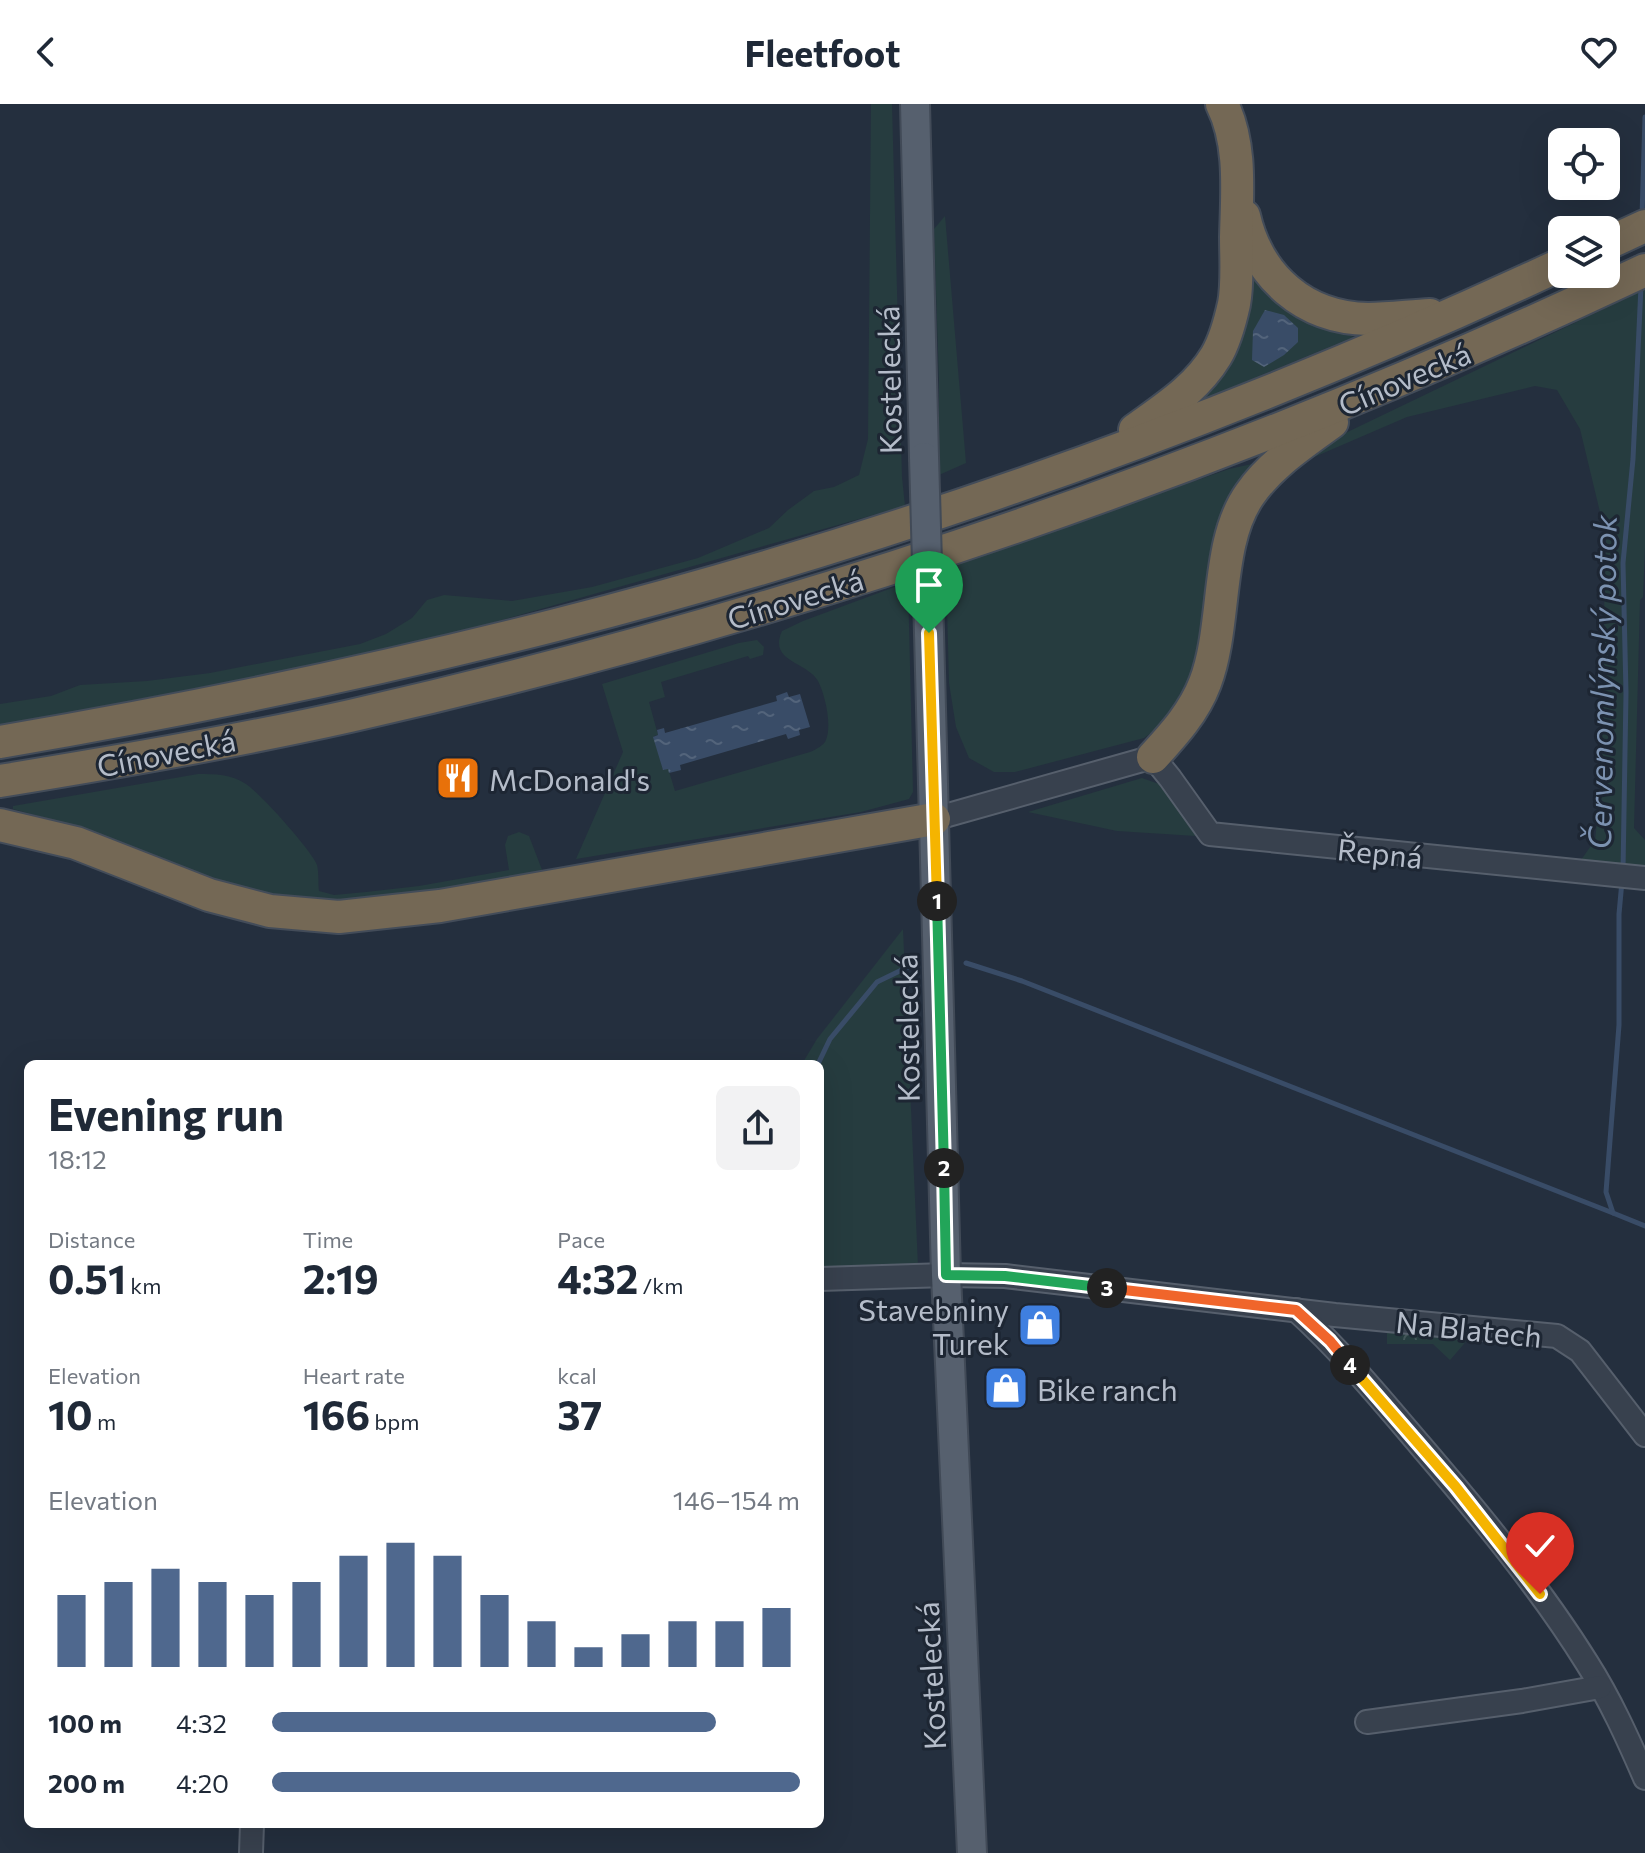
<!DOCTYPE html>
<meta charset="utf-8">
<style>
:root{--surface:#fff;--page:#f2f2f3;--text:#1f2937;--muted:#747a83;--accent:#4f688e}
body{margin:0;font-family:Commissioner,sans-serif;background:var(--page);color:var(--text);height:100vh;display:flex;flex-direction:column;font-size:30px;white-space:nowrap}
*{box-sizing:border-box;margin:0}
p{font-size:26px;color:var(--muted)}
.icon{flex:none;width:44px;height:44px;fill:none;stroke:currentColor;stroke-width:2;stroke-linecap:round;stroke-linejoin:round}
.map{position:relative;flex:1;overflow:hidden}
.sheet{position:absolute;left:24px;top:956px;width:800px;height:768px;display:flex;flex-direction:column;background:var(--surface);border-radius:12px;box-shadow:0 8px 32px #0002}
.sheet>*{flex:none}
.controls{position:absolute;left:1548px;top:24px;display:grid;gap:16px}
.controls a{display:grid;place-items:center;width:72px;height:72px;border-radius:12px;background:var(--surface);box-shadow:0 8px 32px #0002;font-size:40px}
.pin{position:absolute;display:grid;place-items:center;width:68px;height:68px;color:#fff;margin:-82px -34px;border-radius:50% 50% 50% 0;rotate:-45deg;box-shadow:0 0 8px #0007}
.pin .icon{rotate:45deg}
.km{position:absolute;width:40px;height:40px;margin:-20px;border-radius:50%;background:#222;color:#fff;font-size:22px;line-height:40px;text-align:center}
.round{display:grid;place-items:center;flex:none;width:84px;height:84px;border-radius:12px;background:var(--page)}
.summary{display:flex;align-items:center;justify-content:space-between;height:136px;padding:0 24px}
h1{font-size:44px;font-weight:700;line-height:60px}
.metrics{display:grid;grid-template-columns:repeat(3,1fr);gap:12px;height:136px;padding:8px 24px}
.metrics div{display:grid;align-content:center}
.metrics b{font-size:40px;font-weight:700}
.metrics small{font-size:22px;font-weight:400}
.metrics p{font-size:22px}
.chart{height:224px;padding:16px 24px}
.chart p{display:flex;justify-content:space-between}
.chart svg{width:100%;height:144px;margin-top:8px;stroke:var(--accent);stroke-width:6}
ul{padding:0 24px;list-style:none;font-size:26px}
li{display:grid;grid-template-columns:128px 96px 1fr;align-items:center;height:60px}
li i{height:20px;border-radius:10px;background:var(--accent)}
header{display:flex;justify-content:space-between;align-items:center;height:104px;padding:0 24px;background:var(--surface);font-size:36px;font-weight:700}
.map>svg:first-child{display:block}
.green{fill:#263c3f}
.park{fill:url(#park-crowns)}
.water{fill:url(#water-ripples)}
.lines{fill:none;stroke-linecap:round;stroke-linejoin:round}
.stream{stroke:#394c67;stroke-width:5}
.minor-casing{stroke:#565f6c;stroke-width:26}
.major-casing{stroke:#414a57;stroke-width:32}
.highway-casing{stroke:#434c59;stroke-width:36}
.minor{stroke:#38414e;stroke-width:22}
.major{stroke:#56606e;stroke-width:28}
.highway{stroke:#746855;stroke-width:32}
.major-bridge-casing{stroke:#414a57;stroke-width:32;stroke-linecap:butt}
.major-bridge{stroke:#56606e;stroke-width:28}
.split-1-casing{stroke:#fff;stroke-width:16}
.split-2-casing{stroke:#fff;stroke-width:16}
.split-3-casing{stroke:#fff;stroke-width:16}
.split-4-casing{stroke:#fff;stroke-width:16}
.split-5-casing{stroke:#fff;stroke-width:16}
.split-1{stroke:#f5b400;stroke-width:10}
.split-2{stroke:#22a559;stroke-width:10}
.split-3{stroke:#22a559;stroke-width:10}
.split-4{stroke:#f0652b;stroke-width:10}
.split-5{stroke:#f5b400;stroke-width:10}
.labels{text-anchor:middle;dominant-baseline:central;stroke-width:6;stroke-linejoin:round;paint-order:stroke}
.street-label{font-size:30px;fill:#b4bcc9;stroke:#1d2633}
.poi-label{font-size:30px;fill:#b4bcc9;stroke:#1d2633;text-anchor:start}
.water-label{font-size:32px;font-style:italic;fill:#7c92b1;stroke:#1d2633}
</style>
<header><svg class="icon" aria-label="back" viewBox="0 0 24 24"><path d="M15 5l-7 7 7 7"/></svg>Fleetfoot<svg class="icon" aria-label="heart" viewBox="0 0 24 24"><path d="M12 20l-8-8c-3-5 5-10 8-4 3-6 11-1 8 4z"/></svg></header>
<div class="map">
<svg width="1645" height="1749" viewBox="0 0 1645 1749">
<defs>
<pattern id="park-crowns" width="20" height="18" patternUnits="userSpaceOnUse" patternTransform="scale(2)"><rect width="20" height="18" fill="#263c3f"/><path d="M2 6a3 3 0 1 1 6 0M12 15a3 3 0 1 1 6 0" fill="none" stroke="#435659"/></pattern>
<pattern id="water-ripples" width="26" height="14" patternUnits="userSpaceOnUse" patternTransform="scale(2)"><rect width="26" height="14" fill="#394c67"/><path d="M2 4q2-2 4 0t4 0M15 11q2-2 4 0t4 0" fill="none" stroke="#53647b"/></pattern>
</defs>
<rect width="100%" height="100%" fill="#242f3e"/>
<g class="green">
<path d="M871,0h21l10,373 3,29 -449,127 -141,32 -273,53 -42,7v-21l51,-8 29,-11 67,-4 63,-8 150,-29 26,-10 26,-16 15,-18 17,-5 68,6 80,-14 106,-29 71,-30 19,-18 26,-19 20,-4 25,-12 9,-36z"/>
<path d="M945,112l21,247 -27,12v-94l-5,-152z"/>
<path d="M1248,166l47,45 59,22 -158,65z"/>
<path d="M1645,185v259l-2,49 -3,3 -6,228 11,12v28l-64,-8 14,-20 4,-35 7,-268 -26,-108 -23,-39 -22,-4 -128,31 -102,44 5,-11z"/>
<path d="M1252,360l-32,54 -15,77 -10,85 -23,38 -28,20 -129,34h-21l-25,-14 -13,-31 -7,-44 -3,-115 283,-99z"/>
<path d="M908,478l5,210 -4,7 -48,13 -285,47 47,-107 -21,-68 137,-41 18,-3 7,7 -1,8 -13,4 -2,-3 -87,26 4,15 -16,5 9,33 -4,1 9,34 5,-2 7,23 135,-39c5,-2 12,-6 15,-10 8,-14 0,-48 -7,-61 -11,-20 -50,-19 -36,-50l21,-10z"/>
<path d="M198,670c17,0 33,0 48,10 14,9 66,67 71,81 2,8 1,18 2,26l15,4 32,-3 53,-6 90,-16 -4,-25 3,-9 11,-4 10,4 15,39 -175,28 -74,1 -96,-25 -139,-57 -47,-13v-3z"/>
<path d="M1142,674l17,6 9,10 28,42 -79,-5 -89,-19z"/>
<path d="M903,825l15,337h-87l-11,2v-204h-18l15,-25z"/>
</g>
<path class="park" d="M1387,1227l82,7 -19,22 -17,-16h-46z"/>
<g class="water">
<path d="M1265,206l19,5 14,13v14l-14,13 -20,12 -12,-7 1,-29z"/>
<path d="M787,588l2,5 11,-3 10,33 -11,3 1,5 -12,4 -2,-5 -106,31 1,5 -12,3 -1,-4 -5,1 -10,-33 5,-2 -1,-5 7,-2 1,5 112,-32 -1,-5z"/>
</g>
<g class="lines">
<g class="stream">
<path d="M1642,112l3,-99"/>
<path d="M1623,767l3,-178 -3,-130 10,-104 8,-173"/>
<path d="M1622,777l-3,33v111l-13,167 7,21 32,13"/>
<path d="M966,859l56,18 591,232"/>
<path d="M818,960l12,-25 47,-57 35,-17"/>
</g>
<g class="minor-casing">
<g id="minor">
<path d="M934,715l219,-62 17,21 40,56 435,44"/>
<path d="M820,1175l126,-4 59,1 330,39 222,21 23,15 65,84"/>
<path d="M1296,1206c45,41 84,88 124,135 59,69 119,141 167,218 23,36 41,76 58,115"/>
<path d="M1367,1618l155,-21 78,-14"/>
<path d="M251,1749l1,-29"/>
</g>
</g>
<g class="major-casing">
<g id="major">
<path d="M915,0l9,353"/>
<path d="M929,529l17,642 26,578"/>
</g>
</g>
<g class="highway-casing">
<g id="highway">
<path d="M1244,112c14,61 60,102 124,103 21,0 42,-3 62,-4"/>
<path d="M1606,140l39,-18"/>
<path d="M1135,326c30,-22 61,-41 81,-74 9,-15 14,-34 18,-52 4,-21 2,-45 2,-67 1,-44 6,-93 -14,-133"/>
<path d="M0,638c186,-32 372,-70 556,-117 345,-88 683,-210 1006,-361"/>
<path d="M1153,653c21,-23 41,-45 52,-74 22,-57 10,-140 45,-189 21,-30 52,-50 82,-72"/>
<path d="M0,677c117,-19 234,-39 350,-65 446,-101 881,-250 1295,-446"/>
<path d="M0,721l76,18 133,52 61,16 69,6 101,-11 494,-87"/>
</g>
</g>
<use href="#minor" class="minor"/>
<use href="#major" class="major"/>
<use href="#highway" class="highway"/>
<g class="major-bridge-casing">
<path id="major-bridge" d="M924,353l5,176"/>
</g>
<use href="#major-bridge" class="major-bridge"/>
</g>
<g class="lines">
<g class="split-1-casing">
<path id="split-1" d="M929,529l8,268"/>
</g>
<g class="split-2-casing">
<path id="split-2" d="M937,797l7,267"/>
</g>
<g class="split-3-casing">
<path id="split-3" d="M944,1064l2,107 59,1 102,12"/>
</g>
<g class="split-4-casing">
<path id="split-4" d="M1107,1184l189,22 34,31 20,24"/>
</g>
<g class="split-5-casing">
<path id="split-5" d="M1350,1261l106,122 84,107"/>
</g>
<use href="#split-1" class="split-1"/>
<use href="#split-2" class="split-2"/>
<use href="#split-3" class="split-3"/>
<use href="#split-4" class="split-4"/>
<use href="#split-5" class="split-5"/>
</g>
<defs>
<g id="restaurant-square" transform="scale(2.3)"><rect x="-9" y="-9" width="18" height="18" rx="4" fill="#e8710a" stroke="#1d2633"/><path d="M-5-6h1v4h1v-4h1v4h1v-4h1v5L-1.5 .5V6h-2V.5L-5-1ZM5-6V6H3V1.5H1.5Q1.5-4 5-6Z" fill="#fff"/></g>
<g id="shop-square" transform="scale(2.3)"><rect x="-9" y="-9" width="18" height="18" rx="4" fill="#3f7fe0" stroke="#1d2633"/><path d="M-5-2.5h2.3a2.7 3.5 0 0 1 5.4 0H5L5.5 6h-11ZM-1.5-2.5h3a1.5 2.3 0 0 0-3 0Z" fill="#fff"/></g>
</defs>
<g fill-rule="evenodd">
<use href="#restaurant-square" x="458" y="674"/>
<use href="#shop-square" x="1040" y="1221"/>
<use href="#shop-square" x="1006" y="1284"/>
</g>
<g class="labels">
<g class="street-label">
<text transform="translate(1404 274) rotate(-23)">Cínovecká</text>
<text transform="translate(888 276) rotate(-91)">Kostelecká</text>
<text transform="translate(795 494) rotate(-17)">Cínovecká</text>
<text transform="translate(166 648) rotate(-11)">Cínovecká</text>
<text transform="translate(1380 748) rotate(6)">Řepná</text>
<text transform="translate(906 924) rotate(-91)">Kostelecká</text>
<text transform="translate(1469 1224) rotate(6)">Na Blatech</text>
<text transform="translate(930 1572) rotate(-93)">Kostelecká</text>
</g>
<g class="poi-label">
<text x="489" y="674">McDonald's</text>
<text x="1009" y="1204" text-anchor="end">Stavebniny<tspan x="1009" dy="34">Turek</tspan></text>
<text x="1037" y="1284">Bike ranch</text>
</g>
<g class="water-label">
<text transform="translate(1601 578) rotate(-89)">Červenomlýnský potok</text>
</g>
</g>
</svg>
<div class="controls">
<a><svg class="icon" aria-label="locate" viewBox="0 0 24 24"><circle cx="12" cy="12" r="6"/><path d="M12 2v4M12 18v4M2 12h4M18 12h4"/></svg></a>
<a><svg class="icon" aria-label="layers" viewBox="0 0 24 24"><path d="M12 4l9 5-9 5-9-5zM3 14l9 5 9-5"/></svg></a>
</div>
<div class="pin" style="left:929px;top:529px;background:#1e9e55"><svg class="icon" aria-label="arrive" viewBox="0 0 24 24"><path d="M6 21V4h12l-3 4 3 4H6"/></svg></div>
<div class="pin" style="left:1540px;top:1490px;background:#d93025"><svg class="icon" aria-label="check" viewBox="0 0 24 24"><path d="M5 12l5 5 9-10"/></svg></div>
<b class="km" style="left:937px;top:797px">1</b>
<b class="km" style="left:944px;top:1064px">2</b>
<b class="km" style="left:1107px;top:1184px">3</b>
<b class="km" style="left:1350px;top:1261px">4</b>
<section class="sheet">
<div class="summary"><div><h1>Evening run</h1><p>18:12</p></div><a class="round"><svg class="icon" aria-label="share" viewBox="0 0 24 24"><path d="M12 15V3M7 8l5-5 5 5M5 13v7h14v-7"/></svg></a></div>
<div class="metrics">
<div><p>Distance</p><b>0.51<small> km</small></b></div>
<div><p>Time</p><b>2:19</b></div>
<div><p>Pace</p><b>4:32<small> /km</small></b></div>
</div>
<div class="metrics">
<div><p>Elevation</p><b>10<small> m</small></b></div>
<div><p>Heart rate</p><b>166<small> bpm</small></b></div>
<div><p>kcal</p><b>37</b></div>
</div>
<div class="chart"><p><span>Elevation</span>146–154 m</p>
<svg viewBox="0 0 160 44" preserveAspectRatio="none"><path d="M5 44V22M15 44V18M25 44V14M35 44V18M45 44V22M55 44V18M65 44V10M75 44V6M85 44V10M95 44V22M105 44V30M115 44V38M125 44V34M135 44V30M145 44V30M155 44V26"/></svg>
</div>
<ul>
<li><b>100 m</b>4:32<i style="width:84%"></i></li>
<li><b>200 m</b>4:20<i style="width:100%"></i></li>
</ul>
</section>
</div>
